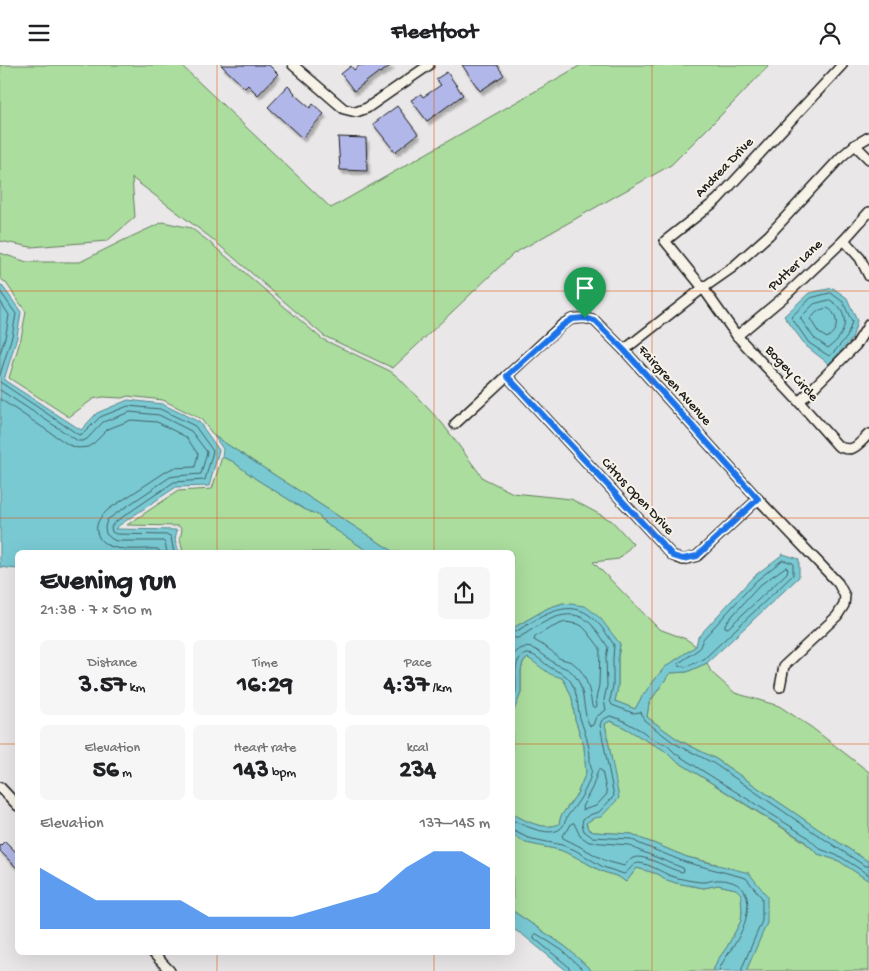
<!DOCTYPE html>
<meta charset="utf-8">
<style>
:root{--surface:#fff;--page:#f6f6f6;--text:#202124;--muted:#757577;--accent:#1a73e8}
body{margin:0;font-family:"Gochi Hand",sans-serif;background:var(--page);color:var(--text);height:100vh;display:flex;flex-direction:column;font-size:19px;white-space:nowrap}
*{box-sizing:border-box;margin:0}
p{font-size:16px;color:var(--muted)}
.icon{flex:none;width:28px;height:28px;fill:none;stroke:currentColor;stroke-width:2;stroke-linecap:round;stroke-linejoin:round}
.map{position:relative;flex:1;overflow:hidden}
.sheet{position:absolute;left:15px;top:485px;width:500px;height:405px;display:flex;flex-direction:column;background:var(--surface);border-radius:8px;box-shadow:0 5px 20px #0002}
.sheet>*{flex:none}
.pin{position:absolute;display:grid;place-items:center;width:42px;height:42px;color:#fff;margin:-51px -21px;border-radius:50% 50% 50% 0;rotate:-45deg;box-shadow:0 0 5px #0007}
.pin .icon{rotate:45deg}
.round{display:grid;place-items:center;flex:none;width:52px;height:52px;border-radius:8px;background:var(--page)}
.head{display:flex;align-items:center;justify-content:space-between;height:85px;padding:0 25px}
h1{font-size:28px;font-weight:700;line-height:38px}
.stats{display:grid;grid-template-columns:repeat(3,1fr);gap:8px;height:85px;padding:5px 25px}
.stats div{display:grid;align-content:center;border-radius:8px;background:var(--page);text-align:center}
.stats b{font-size:25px;font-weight:700}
.stats small{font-size:14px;font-weight:400}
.stats p{font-size:14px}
.chart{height:140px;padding:10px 25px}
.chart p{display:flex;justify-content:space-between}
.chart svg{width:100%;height:90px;margin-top:5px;fill:var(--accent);opacity:.7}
header{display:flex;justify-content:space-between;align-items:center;height:65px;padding:0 25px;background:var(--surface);font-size:22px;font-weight:700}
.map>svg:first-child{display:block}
.green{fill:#abdd9e;stroke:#647c5d}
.water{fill:#79c9d3;stroke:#54848a}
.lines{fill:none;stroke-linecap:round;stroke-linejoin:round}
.shore{stroke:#416165;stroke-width:1}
.building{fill:#b1b7e8;stroke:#1c1c1c;filter:url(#shadow)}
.minor-casing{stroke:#1c1c1c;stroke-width:12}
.minor{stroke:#f7f3e8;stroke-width:9}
.route-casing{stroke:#fff;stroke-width:10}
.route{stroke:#1a73e8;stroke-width:6}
.grid{fill:none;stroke:#de560d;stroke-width:1;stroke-opacity:0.55}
.labels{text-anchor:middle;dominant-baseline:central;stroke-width:4;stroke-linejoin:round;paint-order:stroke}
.street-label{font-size:14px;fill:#1c1c1c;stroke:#f7f3e8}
</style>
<header><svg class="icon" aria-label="menu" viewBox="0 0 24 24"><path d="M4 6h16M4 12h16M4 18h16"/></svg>Fleetfoot<svg class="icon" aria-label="person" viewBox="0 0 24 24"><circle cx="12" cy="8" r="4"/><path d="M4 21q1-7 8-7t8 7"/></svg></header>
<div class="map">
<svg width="869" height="906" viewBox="0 0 869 906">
<defs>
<filter id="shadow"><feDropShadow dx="2.5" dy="4" stdDeviation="1" flood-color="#0004"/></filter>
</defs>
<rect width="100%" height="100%" fill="#e9e7e8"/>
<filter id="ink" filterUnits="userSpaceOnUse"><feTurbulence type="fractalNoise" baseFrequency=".02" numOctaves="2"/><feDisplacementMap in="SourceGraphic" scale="10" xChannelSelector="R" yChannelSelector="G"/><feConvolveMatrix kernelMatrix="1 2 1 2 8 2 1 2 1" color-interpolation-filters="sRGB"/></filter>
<g filter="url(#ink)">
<g class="green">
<path d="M0,0h181l150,143 250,-143h188l-33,35 -65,65 -158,89 -120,114 -69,-32 -113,-98 -79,-60 3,39 -28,24 -76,6 -31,-6z"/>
<path d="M163,157l28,6 17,13 114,98 68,32 8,6 44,46 41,55 30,15 58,6 41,22 21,23 -14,15 -26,3 66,67 27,10 10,7 -32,22 -21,27 -8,14 -20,-8 3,-14v-29l2,-14 -8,-10 -49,-31 -15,5 -35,20 -1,-75 -118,-1 -180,-116 -13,-17 -38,-19 -35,-4 -6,2 -19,-1 -10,2 -24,18 -60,-39 12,-40 5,-26 -20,-29 -6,-5v-25l27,9h53l42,-21z"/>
<path d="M222,392l10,4 24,18 48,30 14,6 7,8 44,29h-186l-3,-13 2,-9 -3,-4 -52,-1 51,-34 34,-2z"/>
<path d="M528,593l34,20 4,6 6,14 3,21 9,27 2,27 -9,21 -16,22 -2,8c-15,7 -33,-3 -46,-10l-1,-101 9,-20v-22l2,-9z"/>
<path d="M707,598l4,9 24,21 44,13 32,21 58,45v90l-51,-33 -102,-70 -39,-20 -30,-22 2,-14 21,-30 17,-1z"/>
<path d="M610,656c14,5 26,14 39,21 11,6 14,6 23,16l131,83 15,13 21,7 30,20v90h-123l21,-49 -50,-58 -30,-7 -34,-14 -11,-4 -10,-5 -39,-2 -5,-3 -2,-7 8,-4 18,-55 -7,-39z"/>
<path d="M512,770l14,8 34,7 12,5 29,16 18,6 7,5 11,-14 21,6 9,6 9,3 28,5 14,-3 18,4 5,5 1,18 -1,9 -14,26 -10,14 -4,10h-121l-26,-24 -53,-36z"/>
</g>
<g class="water">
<path d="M0,219l3,3 18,25 -4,25 -13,43 77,50 16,-17 31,-13 34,4 37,18 20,28 -10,36 -33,1 -55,37 -6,5 62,1 -2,9 4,13 -161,1 -1,16 -17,-2z"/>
<path d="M833,223l14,10 10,23 -5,18 -23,25 -23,-18 -22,-30 25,-23z"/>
<path d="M214,371l180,116h-25l-44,-29 -7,-8 -14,-6 -48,-30 -24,-18 -10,-4 1,-8z"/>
<path d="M783,489l16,5v18l-92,86 -20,9 -17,1 -21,30 -2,14 30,22 39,20 102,70 51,33v19l-30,-20 -21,-7 -15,-14 -131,-82c-9,-10 -12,-10 -23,-16 -13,-7 -25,-16 -39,-21l-5,3 14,74 -18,19 -7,1 -8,5 2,6 5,3 39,2 10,5 11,4 34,14 62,16 18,23v27l-21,48h-33l4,-10 10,-14 14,-26 1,-9 -1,-18 -5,-5 -18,-4 -14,3 -28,-5 -9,-3 -9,-6 -21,-6 -11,14 -7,-5 -18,-6 -29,-16 -12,-5 -34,-7 -13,-8v-21c13,7 31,17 46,10l2,-8 16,-22 9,-21 -2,-27 -9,-27 -3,-21 -6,-14 -4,-6 -12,-4 -19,-14 -3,-2 -5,4 -2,9v22l-8,20v-85l35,-20 15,-5 22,3 8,6 8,7 19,25 -2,14v29l-3,14 20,8 8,-14 21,-27 32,-22 2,-9 55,-60z"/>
<path d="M513,846l53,36 26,24h-25l-44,-36 -10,-6z"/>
</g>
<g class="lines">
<g class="shore">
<path d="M0,226l16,23 -4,22 -12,39"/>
<path d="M831,228l12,9 9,20 -5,15 -14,16 -4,3 -20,-13 -18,-26 20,-19z"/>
<path d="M830,235c22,13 17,35 -2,48l-14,-10 -14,-20 14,-14z"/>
<path d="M0,236l9,14 -3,19 -6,20"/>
<path d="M827,243c5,2 6,4 8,9 4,9 -1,16 -8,21l-8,-5 -9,-14 8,-8z"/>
<path d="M0,317l79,53 5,-2 16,-16 28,-11 32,3 35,17 18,25 -8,29 -31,2 -56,38 -5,4 -2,3 1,5 4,2 53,1 2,2 3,16"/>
<path d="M0,325l78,51h5l4,-2 16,-17 27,-10 29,3 32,16 16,21 -6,22 -25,2 -6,1 -56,38 -7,5 -2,7 1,7 6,5 4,2h47l2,2 2,10"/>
<path d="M0,334l69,46 9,3 10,-1 6,-4 14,-14 23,-9 26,2 29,15 12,17 -3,13 -22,1 -6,3 -58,38c-7,6 -14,13 -12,23 5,23 42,16 60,17l2,1 1,3"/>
<path d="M783,495l10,3v12l-89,84 -18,8 -7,-1v-3l20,-14 4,-10 53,-58z"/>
<path d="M786,502l2,2 -1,4 -59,55 -3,-1v-3l35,-39 24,-17z"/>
<path d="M565,557l13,2 4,2 5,5 13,17 -1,37 -3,14 1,7 -2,2 -3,-2c-2,-15 -6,-36 -21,-44 -4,-2 -8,-2 -12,-4 -3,-2 -6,-6 -9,-8 -5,-4 -11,-7 -16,-10l1,-3c9,-6 19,-11 30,-15z"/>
<path d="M512,567l5,-1c20,-12 49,-33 72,-16 10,7 18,19 25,30l-1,13v28l-3,14 2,5 21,8 8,-1 3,8 30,23 39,20 102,70 50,33h4"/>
<path d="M512,573h6c18,-10 41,-30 63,-21 12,5 20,20 27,30l-2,11 1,28 -3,14 2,10 -10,7 -3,8 -3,1c-7,-13 -5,-28 -10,-41 -3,-7 -8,-15 -15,-17 -4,-2 -8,-3 -11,-5 -13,-9 -28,-27 -42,-6"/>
<path d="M512,636c2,-4 4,-7 4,-11 1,-10 -3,-26 5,-33 9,-8 18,2 26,8 8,7 18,7 24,17 7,11 6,24 9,36 3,9 6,17 8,26 2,6 2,12 2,19 1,3 2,8 1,11 -3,14 -13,29 -22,40 -5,7 -4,14 -13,17 -12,4 -33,-6 -44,-11"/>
<path d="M599,704l3,2 5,23 -11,12 -13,4 -1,-3 10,-19z"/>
<path d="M574,758l6,13 9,6 40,3 9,5 45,18 1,3 -2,1c-12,-2 -38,-19 -49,-14 -4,2 -7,6 -9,8l-18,-5 -29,-16 -14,-7 -1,-3 6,-5 3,-6z"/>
<path d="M512,766l4,1 12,6 34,7 13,5 28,17 21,7c5,-2 8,-11 15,-11 11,1 22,9 32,13 9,3 20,5 30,6 5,1 10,-2 15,-2 10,-1 26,3 30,14 6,18 -5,42 -16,57 -4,7 -9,12 -11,20"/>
<path d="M570,906l-2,-5 -34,-28v-4h3l26,17 21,20"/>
<path d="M742,906v-3l20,-47v-23l-16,-20 -61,-16 -45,-18 -9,-5 -39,-2 -8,-6 -2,-7 1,-5 9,-5 7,-2 15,-16 -14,-71 2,-5 8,-4 10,3 22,12 9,7 16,7 9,9 130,82 14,13 21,8 28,18"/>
</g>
</g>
<g class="building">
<path d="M221,0h48l9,9 -20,21 -10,-10 -3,3z"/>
<path d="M360,0h32l-12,8 -1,-1 -25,19 -13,-17 10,-8 3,4z"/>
<path d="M462,0h35l7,10 -24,16z"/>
<path d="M447,7l16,23 -36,26 -16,-21 10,-6 2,3 18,-12 -5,-6z"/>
<path d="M288,21l7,7 -1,1 16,14 3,-4 11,10 -22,24 -34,-31z"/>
<path d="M397,41l21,28 -23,18 -22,-28z"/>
<path d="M338,72l28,1 1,33 -27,-1z"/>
<path d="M5,776l13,13v15l-18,-18v-5z"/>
</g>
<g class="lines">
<g class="minor-casing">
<g id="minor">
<path d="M293,0l51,44 12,3 11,-4 62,-43"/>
<path d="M842,0l-125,135 -52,41 38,47 34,48 62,66 39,44c16,8 20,-2 31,-12"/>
<path d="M855,80l14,14"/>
<path d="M844,175l16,18 9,18"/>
<path d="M737,271l48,-40 59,-56 25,-28"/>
<path d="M624,285l79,-62 30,-21 36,-32 72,-78 14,-12 14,-8"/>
<path d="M507,311l166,180 10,4 14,-4 61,-57"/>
<path d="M799,337l57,-57 13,-21"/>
<path d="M455,359l108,-100 9,-5 13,-1 10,3 29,29 134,149 80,84 7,13 -1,9 -7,11 -53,50 -4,21"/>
<path d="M0,722l18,19"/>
<path d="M153,888l17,18"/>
</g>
</g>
<use href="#minor" class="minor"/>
</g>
</g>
<g class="lines" filter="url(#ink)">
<g class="route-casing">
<path id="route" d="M585,253l10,3 29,29 134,149 -61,57 -14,3 -10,-3 -166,-180 56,-51 9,-6z"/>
</g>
<use href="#route" class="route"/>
</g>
<path class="grid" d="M217,0v488M434,0v488M652,0v906M0,226h869M0,453h869M0,679h18M512,679h357M217,888v18M434,888v18"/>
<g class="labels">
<g class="street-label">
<text transform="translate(725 103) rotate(-46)">Andrea Drive</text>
<text transform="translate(796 201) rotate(-43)">Putter Lane</text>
<text transform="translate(791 309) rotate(47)">Bogey Circle</text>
<text transform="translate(674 321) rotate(48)">Fairgreen Avenue</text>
<text transform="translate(637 432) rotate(47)">Citrus Open Drive</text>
</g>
</g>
</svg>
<div class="pin" style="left:585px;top:253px;background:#1e9e55"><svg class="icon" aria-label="arrive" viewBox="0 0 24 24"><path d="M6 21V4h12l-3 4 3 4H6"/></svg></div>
<section class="sheet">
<div class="head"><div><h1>Evening run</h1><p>21:38 · 7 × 510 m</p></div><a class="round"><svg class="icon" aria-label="share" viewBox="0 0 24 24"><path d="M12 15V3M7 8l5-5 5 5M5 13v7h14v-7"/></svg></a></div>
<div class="stats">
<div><p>Distance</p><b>3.57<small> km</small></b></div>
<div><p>Time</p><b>16:29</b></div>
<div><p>Pace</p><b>4:37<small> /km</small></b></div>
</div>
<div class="stats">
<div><p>Elevation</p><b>56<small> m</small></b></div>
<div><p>Heart rate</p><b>143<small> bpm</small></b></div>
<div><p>kcal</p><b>234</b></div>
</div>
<div class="chart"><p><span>Elevation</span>137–145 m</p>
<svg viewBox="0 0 160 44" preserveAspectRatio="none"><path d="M0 44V14L10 22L20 30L30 30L40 30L50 30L60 38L70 38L80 38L90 38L100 34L110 30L120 26L130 14L140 6L150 6L160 14V44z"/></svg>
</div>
</section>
</div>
